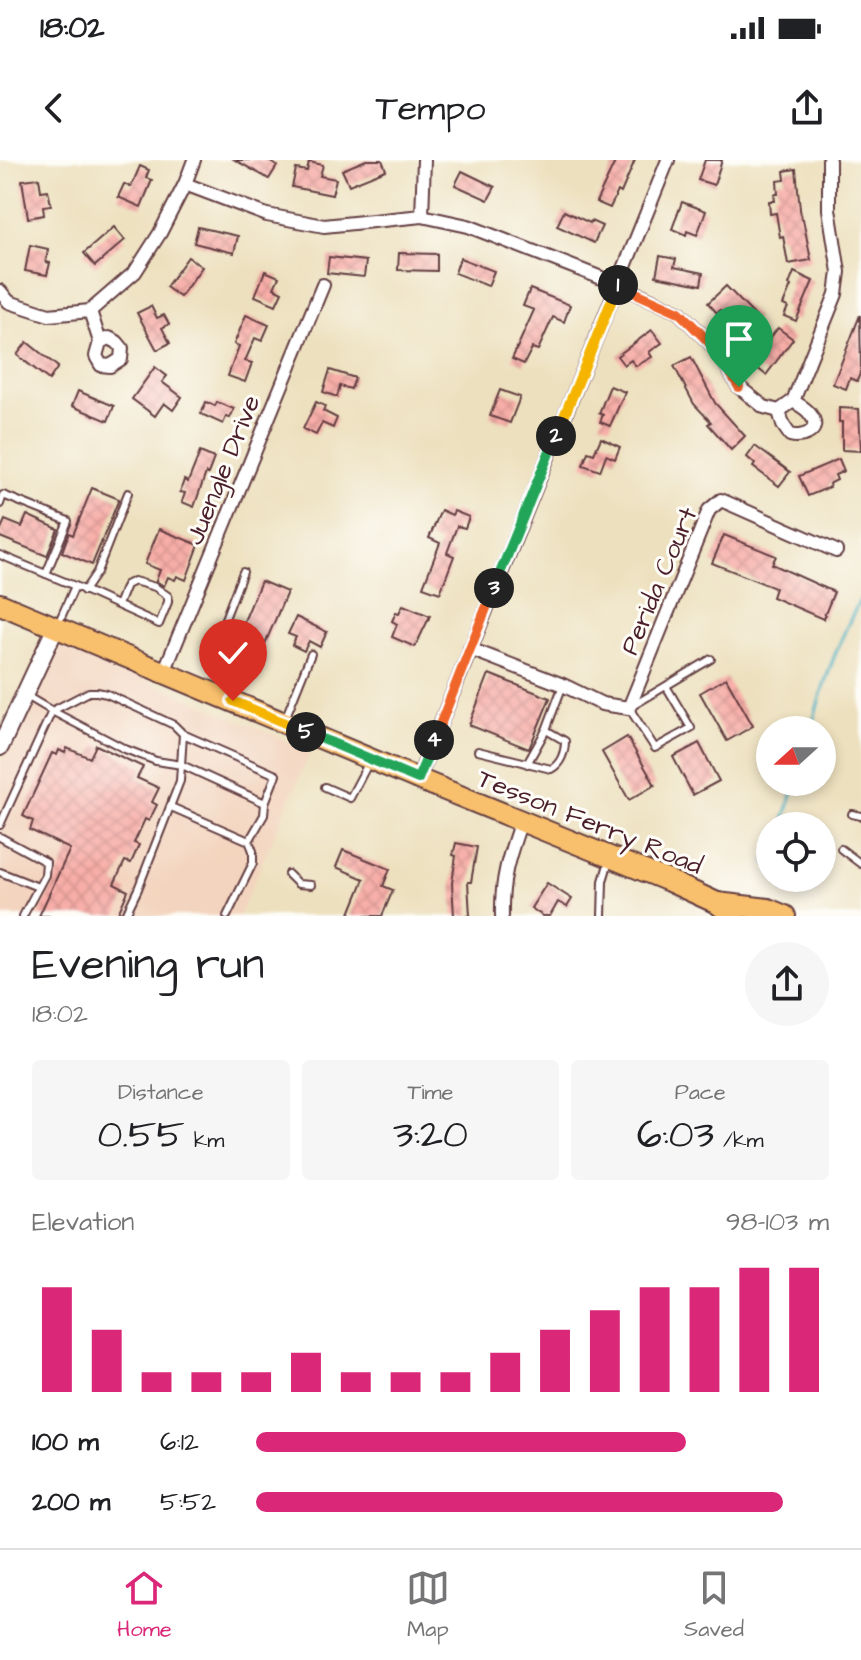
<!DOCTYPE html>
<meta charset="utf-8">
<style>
:root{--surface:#fff;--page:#f6f6f6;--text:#202124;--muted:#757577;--line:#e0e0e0;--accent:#db2777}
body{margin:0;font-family:"Architects Daughter",sans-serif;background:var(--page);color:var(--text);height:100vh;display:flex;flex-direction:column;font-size:30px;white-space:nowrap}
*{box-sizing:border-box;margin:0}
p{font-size:26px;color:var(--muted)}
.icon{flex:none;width:44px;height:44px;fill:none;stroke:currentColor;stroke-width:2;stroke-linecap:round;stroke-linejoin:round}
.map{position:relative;height:756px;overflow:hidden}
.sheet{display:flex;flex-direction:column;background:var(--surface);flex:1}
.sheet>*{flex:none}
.needle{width:52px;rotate:249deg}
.tools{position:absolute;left:756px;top:556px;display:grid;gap:16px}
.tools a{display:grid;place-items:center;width:80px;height:80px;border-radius:50%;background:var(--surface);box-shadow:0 4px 12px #0003;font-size:40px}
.pin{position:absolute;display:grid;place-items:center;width:68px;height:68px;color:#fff;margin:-82px -34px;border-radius:50% 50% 50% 0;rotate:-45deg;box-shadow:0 0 8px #0007}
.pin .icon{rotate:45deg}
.km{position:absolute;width:40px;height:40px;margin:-20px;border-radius:50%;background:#222;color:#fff;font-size:22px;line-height:40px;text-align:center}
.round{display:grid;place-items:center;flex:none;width:84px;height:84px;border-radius:42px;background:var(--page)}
.summary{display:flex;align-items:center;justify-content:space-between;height:136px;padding:0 32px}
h1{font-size:44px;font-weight:600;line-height:60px}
.stats{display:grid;grid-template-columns:repeat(3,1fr);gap:12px;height:136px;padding:8px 32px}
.stats div{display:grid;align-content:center;border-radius:8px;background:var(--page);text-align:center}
.stats b{font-size:40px;font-weight:600}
.stats small{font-size:22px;font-weight:400}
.stats p{font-size:22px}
.chart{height:224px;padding:16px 32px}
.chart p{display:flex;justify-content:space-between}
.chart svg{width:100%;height:144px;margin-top:8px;stroke:var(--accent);stroke-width:6}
ul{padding:0 32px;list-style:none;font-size:26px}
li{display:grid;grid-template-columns:128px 96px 1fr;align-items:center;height:60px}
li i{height:20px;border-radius:10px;background:var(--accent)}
.status{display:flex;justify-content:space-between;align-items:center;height:56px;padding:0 40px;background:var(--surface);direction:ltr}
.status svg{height:22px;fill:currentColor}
header{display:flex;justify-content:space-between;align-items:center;height:104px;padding:0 32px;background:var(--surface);font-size:36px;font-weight:600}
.tabs{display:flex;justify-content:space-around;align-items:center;height:112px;border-top:2px solid var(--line);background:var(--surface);font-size:22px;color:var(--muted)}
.tabs a{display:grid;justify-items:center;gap:4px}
.tabs .active{color:var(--accent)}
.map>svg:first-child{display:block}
.built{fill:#f3d4be}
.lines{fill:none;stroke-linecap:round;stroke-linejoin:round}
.stream{stroke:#45b0c3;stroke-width:3}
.building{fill:url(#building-cross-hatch)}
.service-casing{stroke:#623c41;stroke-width:10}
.minor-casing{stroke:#623c41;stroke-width:16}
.tertiary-casing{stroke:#623c41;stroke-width:20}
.primary-casing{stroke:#623c41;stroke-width:24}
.service{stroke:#fff;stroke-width:6}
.minor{stroke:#fff;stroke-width:12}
.tertiary{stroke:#fff;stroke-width:16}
.primary{stroke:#f8bf6c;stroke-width:20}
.split-1-casing{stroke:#fff;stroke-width:16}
.split-2-casing{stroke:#fff;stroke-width:16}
.split-3-casing{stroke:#fff;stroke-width:16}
.split-4-casing{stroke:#fff;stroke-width:16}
.split-5-casing{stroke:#fff;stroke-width:16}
.split-6-casing{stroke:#fff;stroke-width:16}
.split-1{stroke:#f0652b;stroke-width:10}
.split-2{stroke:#f5b400;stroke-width:10}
.split-3{stroke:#22a559;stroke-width:10}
.split-4{stroke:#f0652b;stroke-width:10}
.split-5{stroke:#22a559;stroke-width:10}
.split-6{stroke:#f5b400;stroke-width:10}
.labels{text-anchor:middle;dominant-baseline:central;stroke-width:6;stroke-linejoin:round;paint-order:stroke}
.street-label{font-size:26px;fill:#4a1f2b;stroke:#fdfcf7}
</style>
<div class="status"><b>18:02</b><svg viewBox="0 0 49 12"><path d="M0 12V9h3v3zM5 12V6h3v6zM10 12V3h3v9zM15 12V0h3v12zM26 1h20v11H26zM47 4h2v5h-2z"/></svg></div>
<header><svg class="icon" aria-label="back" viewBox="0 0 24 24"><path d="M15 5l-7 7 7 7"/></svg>Tempo<svg class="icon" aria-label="share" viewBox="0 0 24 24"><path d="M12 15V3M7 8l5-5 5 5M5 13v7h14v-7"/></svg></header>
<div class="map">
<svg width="861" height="756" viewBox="0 0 861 756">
<defs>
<pattern id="building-cross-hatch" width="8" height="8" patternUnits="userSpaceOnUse" patternTransform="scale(2)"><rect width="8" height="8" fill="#f8aea8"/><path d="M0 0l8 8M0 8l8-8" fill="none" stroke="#d69591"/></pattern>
</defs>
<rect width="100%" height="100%" fill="#fdfcf7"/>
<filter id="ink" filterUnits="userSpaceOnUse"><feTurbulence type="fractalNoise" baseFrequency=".0125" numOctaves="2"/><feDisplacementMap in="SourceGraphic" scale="16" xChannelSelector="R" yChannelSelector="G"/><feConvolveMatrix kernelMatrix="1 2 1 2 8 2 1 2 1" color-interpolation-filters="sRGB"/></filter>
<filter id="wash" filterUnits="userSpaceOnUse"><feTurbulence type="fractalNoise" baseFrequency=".006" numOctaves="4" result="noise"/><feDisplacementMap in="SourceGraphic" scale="32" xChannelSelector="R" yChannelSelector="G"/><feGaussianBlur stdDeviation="1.8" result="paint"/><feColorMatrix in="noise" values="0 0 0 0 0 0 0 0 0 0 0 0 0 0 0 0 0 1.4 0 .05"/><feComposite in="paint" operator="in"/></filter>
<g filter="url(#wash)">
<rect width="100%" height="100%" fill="#ede0be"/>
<path class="built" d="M63,486l6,1 242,104 -72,165h-239v-150l54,-114 3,-4z"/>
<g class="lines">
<g class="stream">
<path d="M811,570c11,-45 28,-90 50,-132"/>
<path d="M782,666l14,-44"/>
<path d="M765,702l5,-11"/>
</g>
</g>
<g id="blocks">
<g class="building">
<path d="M235,0h32l10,6 -8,13z"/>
<path d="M366,0h16l4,10 -37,15 -7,-15z"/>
<path d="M616,0h19l-14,33 -3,-2 -8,17 -14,-6z"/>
<path d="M705,0h17l-8,25 -16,-5z"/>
<path d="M309,2l14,3 -3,11 16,3 -4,16 -40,-8 4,-18 11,2z"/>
<path d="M140,6l9,4 -3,8 6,2 -11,27 -23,-10 6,-13 7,3z"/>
<path d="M796,9l5,50h2l8,41 -23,4 -5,-28 -3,1 -4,-24 -6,1 -1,-13h6l-1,-7h4l-1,-13 8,-1 -1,-9z"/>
<path d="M462,11l33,16 -7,13 -33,-15z"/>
<path d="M39,18l2,13 7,-1 3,15 -8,1 1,9 -16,3 -6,-38z"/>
<path d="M682,42l24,9 -9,24 -10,-4 -1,4 -14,-6z"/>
<path d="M564,51l26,12 1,-2 11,5 -8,17 -37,-17z"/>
<path d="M114,67l11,13 -30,26 -11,-13z"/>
<path d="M198,67l40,9 -4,17 -40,-10z"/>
<path d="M30,85l18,4 -2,13 4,1 -3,12 -22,-4z"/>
<path d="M399,93l38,1v17l-39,-1z"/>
<path d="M660,96l16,3 -2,8 29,6 -2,12 -45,-9z"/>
<path d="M188,97l14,10 -22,30 -14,-10z"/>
<path d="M329,97l37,4 -2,16 -37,-4z"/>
<path d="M460,98l34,13 -6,15 -33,-13z"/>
<path d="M265,111l14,6 -5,11 8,4 -6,13 -21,-9z"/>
<path d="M794,112l19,9 -17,40 -12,-5 4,-9 -5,-2 8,-19 -2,-1z"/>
<path d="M726,126l30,31 -16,14 -20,-21 -3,3 -9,-10z"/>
<path d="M530,129l40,16 -6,17 -11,-5 -15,33 -6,-2 -8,16 -12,-5 22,-49 -11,-4z"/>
<path d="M151,146l6,12 7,-3 5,9 -7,4 8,15 -13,7 -20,-37z"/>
<path d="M246,155l23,10 -7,16 -7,-3 -10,23 7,2 -7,19 -17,-6 11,-30 -5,-2z"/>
<path d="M860,155l1,56 -4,10 -7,-3 -4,11 -13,-5z"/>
<path d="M778,168l15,11 -27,36 -15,-12z"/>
<path d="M652,170l10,13 -13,9 3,5 -16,9 -5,-6 -7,5 -7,-9z"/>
<path d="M27,182l31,25 -9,13 -32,-25z"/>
<path d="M691,197l24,46 30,33 -14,14 -23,-26 3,-2 -17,-18 -20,-38z"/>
<path d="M155,207l12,9 -5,6 20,15 -9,13 -9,-7 -9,13 -23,-17z"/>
<path d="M330,210l25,8 -4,11 -11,-3 -3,11 -14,-5z"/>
<path d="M610,226l15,6 -15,34 -10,-4 3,-7 -4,-2z"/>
<path d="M500,230l20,7 -10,26 -20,-7z"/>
<path d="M78,231l36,15 -6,15 -36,-15z"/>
<path d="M206,242l9,4 2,-4 17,7 -4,9 -4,-1 -3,7 -22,-10z"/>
<path d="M316,242l9,4 -2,5 14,7 -4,10 -11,-5 -6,12 -13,-6z"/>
<path d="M839,248l20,1 2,42 -19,-1v-28h-3z"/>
<path d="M601,278l19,9 -5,12 -9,-4 -6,16 -17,-6 5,-13 6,2z"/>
<path d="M755,286l35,26 -11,14 -26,-19 2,-3 -8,-7z"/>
<path d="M200,292l14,6 -6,16 -2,-1 -12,34 -12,-5 3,-9 -5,-1 4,-12 4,2z"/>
<path d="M839,299l5,12 -9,4 2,5 -8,4 1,3 -22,9 -9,-20z"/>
<path d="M92,328l27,11 -27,66 -30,-13 7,-19 4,2z"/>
<path d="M441,350l11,5 2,-4 15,6 -4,11 -8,-2 -10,27 7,3 -14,37 -17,-6 17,-44 -11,-5z"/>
<path d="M27,355l31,14 -11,27 -47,-19v-6l5,-11 17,7z"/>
<path d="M159,369l40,16 -13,35 -9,-4 -2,4 -7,-3 -4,9 -8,-5 4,-11 -15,-6z"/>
<path d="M724,375l52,21 -4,8 62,28 -11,27 -51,-22 3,-9 -63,-25z"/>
<path d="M261,421l26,11 -25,59 -26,-11z"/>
<path d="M403,445l27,11 -15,31 -23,-10 5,-13 -5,-3 4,-9 3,1z"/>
<path d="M296,457l31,15 -7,15 -11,-6 -5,10 -12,-6 4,-8 -8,-3z"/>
<path d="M489,514l61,24 -21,51 -60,-24z"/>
<path d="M726,518l27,48 -26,15 -27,-48z"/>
<path d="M627,577l28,48 -26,15 -27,-48z"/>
<path d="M699,583l20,38 -26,14 -20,-38z"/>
<path d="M96,585l47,22 -6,11 22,10 -7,14 5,3 -8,16 -4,-2 -11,24 5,2 -8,18 -6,-2 -11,23 14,7 -11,25h-78l31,-67 -40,-19 3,-9 -10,-5 29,-63 5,2 2,-5 6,3 2,-5 23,10z"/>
<path d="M456,683l21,4 -6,35h-3l2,34h-16l-2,-33 4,-27 -3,-1z"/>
<path d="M343,690l47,19 -7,17 10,4 -11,26h-33l15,-37 -28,-12z"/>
<path d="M547,723l25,16 -5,8 -9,-5 -8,14h-7l-12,-8z"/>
</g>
</g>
</g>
<g filter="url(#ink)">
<use href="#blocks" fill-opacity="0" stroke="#623c41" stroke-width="2"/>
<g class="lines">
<g class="service-casing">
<g id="service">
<path d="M0,344l3,-9 65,26 -22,53"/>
<path d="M0,395l75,31"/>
<path d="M84,431l13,-19 31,-79"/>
<path d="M58,464l17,-38 84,38 9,-22v-6l-13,-9 -21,-6 -8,4 -8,20"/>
<path d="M666,526l25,42 -36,20 -26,-40 82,-49"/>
<path d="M89,532h8l10,2 67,31 9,9 93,41 -11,28 -83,-38 -26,-4 -31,-12 -73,-38z"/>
<path d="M234,538l13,-37 -33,-14 29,-75"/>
<path d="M285,559l26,-65"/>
<path d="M478,591l73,18c10,-5 14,-17 14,-28l-19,-11 17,-45"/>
<path d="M527,604l19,-34"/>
<path d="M325,627l25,11 19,-36"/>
<path d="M171,647l78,34 15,-26 1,-12"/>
<path d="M852,654l9,2"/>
<path d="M0,665l52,-114 -27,-16"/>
<path d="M0,677l46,25 -1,13 -22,41"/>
<path d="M841,689l20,15"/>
<path d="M0,712l38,15"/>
<path d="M288,714l10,10 13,1"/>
<path d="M125,756l13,-27 42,-108 3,-47"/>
<path d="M227,756l26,-53v-12l-4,-10"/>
<path d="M602,756l1,-35 6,-20"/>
</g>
</g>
<g class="minor-casing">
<g id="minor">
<path d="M185,24l82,31 57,11 98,-10 46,10 149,58 62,28 39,39 21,36 25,20 15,4 14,-10"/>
<path d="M422,56l2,-56"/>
<path d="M0,131l9,11 40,13 41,-4 45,-39 25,-39 25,-49 9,-24"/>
<path d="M90,151l10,31 -4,14 5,9 9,1 11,-7 1,-11 -5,-6 -8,-4 -9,4"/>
<path d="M793,241l43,-107 3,-22 -10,-63v-49"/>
<path d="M779,251l4,14 7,10c14,4 33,-5 20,-21 -4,-6 -11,-9 -17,-13"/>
<path d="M470,489l93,36 39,19 27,4 80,-198 12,-10 115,51"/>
<path d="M164,512l159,-387"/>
<path d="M418,619l250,-619"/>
<path d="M502,756c-1,-38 7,-60 19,-95"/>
</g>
</g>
<g class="tertiary-casing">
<path id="tertiary" d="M0,587l56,-120"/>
</g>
<g class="primary-casing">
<g id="primary">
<path d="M0,444l418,175 251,102 48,22 17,13"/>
<path d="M717,743l51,6 17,7"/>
</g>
</g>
<use href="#service" class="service"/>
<use href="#minor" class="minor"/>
<use href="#tertiary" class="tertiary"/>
<use href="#primary" class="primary"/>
</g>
</g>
<g class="lines" filter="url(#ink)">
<g class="split-1-casing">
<path id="split-1" d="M618,125l61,27 39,39 21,36"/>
</g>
<g class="split-2-casing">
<path id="split-2" d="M556,276l62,-151"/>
</g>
<g class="split-3-casing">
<path id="split-3" d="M494,428l62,-152"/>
</g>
<g class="split-4-casing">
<path id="split-4" d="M434,580l60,-152"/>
</g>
<g class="split-5-casing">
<path id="split-5" d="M306,572l112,47 16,-39"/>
</g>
<g class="split-6-casing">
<path id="split-6" d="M233,541l73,31"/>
</g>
<use href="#split-1" class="split-1"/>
<use href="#split-2" class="split-2"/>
<use href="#split-3" class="split-3"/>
<use href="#split-4" class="split-4"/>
<use href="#split-5" class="split-5"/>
<use href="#split-6" class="split-6"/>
</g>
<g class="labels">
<g class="street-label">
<text transform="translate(223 310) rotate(-68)">Juengle Drive</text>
<text transform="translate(659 421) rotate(-67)">Perida Court</text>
<text transform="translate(590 662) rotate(22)">Tesson Ferry Road</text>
</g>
</g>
</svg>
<div class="tools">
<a><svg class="needle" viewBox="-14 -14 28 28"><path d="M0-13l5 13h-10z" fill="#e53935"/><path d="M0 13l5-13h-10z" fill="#757577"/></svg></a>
<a><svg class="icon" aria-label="locate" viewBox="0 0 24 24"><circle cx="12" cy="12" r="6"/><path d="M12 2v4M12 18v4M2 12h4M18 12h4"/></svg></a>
</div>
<div class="pin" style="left:739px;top:227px;background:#1e9e55"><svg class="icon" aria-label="arrive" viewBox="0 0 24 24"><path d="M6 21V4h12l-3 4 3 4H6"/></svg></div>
<div class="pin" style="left:233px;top:541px;background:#d93025"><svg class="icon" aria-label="check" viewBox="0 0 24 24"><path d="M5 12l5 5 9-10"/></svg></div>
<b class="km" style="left:618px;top:125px">1</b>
<b class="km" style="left:556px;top:276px">2</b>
<b class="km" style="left:494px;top:428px">3</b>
<b class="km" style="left:434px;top:580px">4</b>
<b class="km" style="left:306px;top:572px">5</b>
</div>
<section class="sheet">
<div class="summary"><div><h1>Evening run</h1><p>18:02</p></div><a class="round"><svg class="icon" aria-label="share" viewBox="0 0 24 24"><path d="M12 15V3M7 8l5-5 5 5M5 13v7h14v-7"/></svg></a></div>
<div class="stats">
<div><p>Distance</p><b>0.55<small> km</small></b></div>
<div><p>Time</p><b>3:20</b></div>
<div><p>Pace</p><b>6:03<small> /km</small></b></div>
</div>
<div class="chart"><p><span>Elevation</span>98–103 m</p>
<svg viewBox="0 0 160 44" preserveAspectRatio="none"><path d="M5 44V12M15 44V25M25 44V38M35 44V38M45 44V38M55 44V32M65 44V38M75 44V38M85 44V38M95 44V32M105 44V25M115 44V19M125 44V12M135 44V12M145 44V6M155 44V6"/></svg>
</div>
<ul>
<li><b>100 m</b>6:12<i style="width:75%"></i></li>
<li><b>200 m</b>5:52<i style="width:92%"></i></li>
</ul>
</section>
<nav class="tabs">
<a class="active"><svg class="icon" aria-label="home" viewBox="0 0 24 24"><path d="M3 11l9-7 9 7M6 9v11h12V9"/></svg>Home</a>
<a><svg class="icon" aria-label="map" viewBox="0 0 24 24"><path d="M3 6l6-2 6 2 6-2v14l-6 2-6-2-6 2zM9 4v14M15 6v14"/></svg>Map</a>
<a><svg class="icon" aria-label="saved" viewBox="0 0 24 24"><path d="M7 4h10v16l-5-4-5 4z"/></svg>Saved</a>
</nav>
